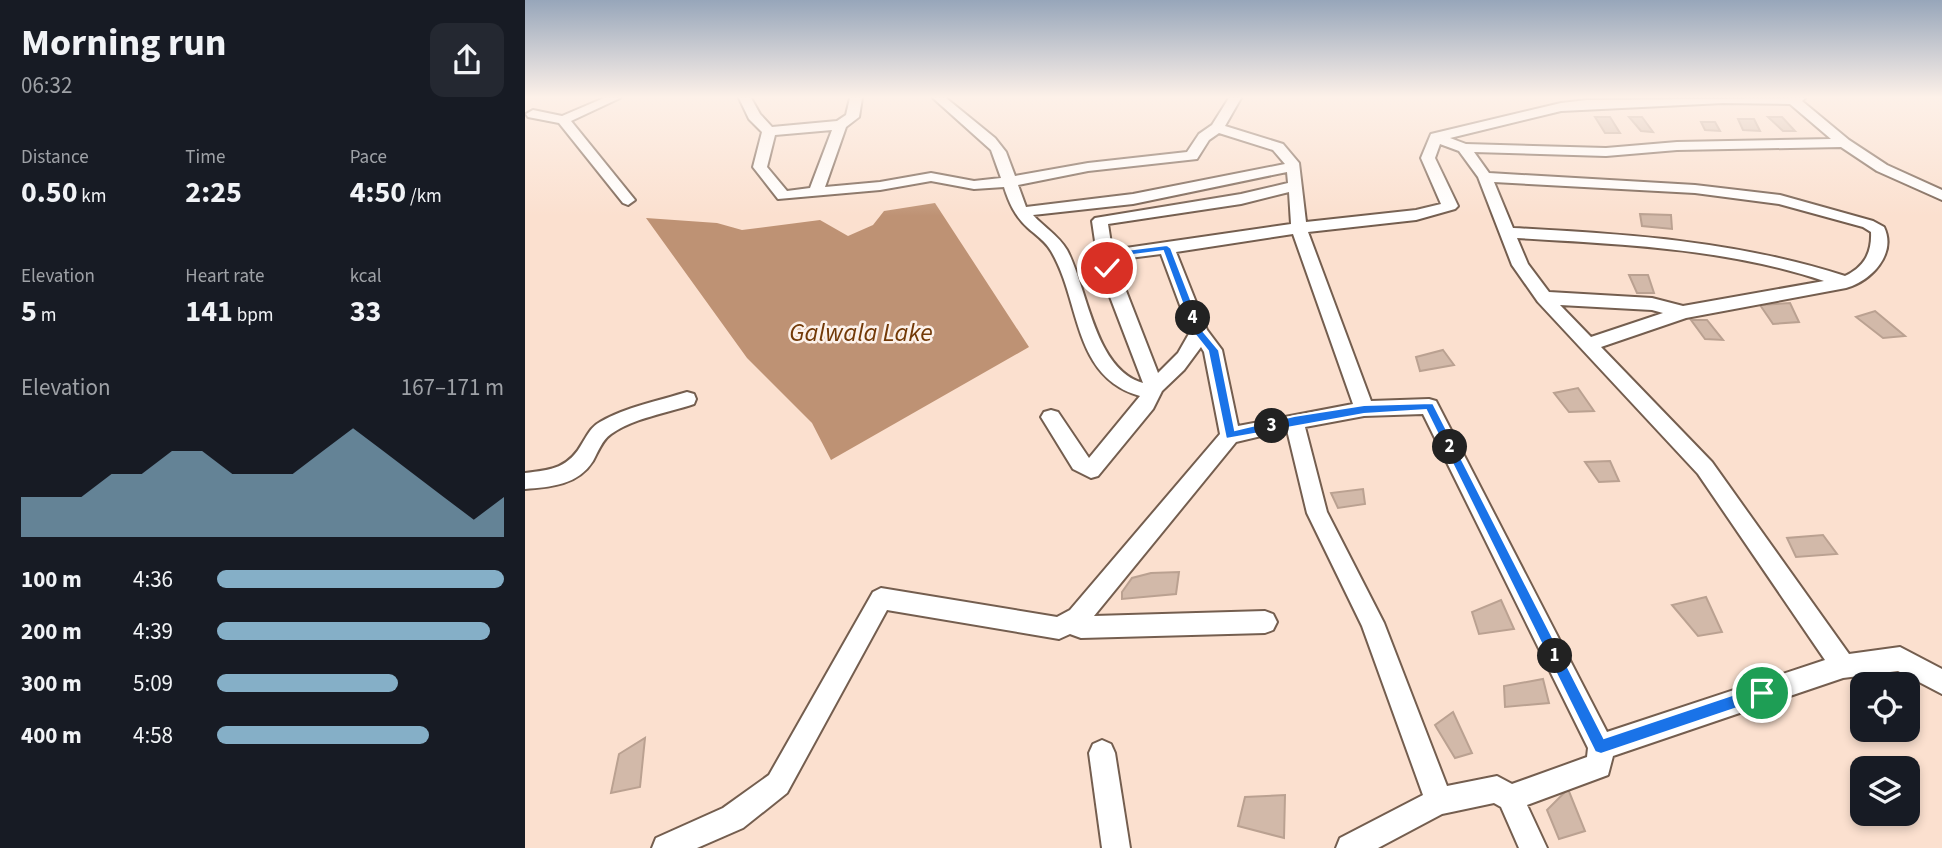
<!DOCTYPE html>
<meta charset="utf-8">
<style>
:root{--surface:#171b24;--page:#242831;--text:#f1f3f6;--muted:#9ea1a6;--accent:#85afc7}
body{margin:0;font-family:"Source Sans 3",sans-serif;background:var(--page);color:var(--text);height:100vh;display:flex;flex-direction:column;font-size:26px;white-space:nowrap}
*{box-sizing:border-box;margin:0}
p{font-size:23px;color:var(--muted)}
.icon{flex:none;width:38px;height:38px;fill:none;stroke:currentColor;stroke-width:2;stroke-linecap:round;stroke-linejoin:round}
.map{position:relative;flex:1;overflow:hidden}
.side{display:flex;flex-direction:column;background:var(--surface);width:525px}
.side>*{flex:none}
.tools{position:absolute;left:1325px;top:672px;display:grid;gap:14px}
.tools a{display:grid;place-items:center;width:70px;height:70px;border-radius:14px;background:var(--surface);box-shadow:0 4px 10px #0003;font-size:35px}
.pin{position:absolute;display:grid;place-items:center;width:60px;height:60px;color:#fff;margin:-30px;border:4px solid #fff;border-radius:50%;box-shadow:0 2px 7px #0007}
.km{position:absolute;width:35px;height:35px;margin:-18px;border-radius:50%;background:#222;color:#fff;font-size:19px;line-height:35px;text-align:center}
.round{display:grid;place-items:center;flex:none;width:74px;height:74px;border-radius:14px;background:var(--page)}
.head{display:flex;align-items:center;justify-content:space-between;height:119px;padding:0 21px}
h1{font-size:38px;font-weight:700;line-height:52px}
.stats{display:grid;grid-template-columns:repeat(3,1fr);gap:10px;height:119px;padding:7px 21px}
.stats div{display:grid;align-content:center}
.stats b{font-size:30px;font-weight:700}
.stats small{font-size:19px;font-weight:400}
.stats p{font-size:19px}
.chart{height:196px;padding:14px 21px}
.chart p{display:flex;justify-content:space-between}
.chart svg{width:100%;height:126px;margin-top:7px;fill:var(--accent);opacity:.7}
ul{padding:0 21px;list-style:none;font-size:23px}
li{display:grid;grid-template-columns:112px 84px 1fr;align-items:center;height:52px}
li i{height:18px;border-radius:9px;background:var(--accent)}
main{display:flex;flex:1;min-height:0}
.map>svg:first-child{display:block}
.water{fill:#be9274}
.building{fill:#d2b9a9;stroke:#baa191;stroke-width:2}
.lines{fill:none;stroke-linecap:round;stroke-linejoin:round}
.minor-casing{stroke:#745e4f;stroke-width:4}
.minor{fill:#fff;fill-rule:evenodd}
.route{fill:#1a73e8;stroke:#fff;stroke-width:2}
.labels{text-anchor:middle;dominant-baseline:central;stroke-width:5;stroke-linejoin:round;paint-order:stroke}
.water-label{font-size:26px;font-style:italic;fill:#723907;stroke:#fcf1ea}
</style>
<main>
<section class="side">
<div class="head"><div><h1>Morning run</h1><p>06:32</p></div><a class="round"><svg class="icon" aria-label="share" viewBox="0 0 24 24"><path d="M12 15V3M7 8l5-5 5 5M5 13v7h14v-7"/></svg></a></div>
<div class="stats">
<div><p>Distance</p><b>0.50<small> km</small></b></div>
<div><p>Time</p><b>2:25</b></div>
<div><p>Pace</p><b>4:50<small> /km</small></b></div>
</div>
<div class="stats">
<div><p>Elevation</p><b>5<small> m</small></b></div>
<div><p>Heart rate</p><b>141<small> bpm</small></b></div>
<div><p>kcal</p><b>33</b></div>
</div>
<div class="chart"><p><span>Elevation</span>167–171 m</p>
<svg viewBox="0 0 160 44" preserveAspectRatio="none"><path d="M0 44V30L10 30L20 30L30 22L40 22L50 14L60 14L70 22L80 22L90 22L100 14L110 6L120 14L130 22L140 30L150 38L160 30V44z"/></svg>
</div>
<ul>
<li><b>100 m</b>4:36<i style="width:100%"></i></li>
<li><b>200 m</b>4:39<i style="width:95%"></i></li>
<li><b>300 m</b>5:09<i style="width:63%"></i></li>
<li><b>400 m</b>4:58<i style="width:74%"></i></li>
</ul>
</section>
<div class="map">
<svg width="1417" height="848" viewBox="0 0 1417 848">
<rect width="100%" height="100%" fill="#fbe0cf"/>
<path class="water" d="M410,203l94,144 -198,113 -19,-37 -65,-65 -101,-140 71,5 25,7 78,-10 28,16 25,-11 11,-14z"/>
<g class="building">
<path d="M1070,117h15l10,16h-15z"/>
<path d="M1104,117h13l11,15 -12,-1z"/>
<path d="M1243,117h14l13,14h-12z"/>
<path d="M1213,119h16l6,12 -17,-1z"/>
<path d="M1176,122h14l5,9 -15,-1z"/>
<path d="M1115,214l31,1 1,14 -30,-3z"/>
<path d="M1104,275h19l6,18h-17z"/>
<path d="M1265,303l9,19 -26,2 -13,-19z"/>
<path d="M1350,311l30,25 -22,2 -27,-21z"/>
<path d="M1166,320h16l16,20 -18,-1z"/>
<path d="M918,350l11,15 -34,6 -4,-14z"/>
<path d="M1053,388l16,23 -25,1 -15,-19z"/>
<path d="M1085,461l9,20 -20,1 -14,-20z"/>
<path d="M838,489l2,15 -27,4 -7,-15z"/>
<path d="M1298,535l14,19 -41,3 -9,-19z"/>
<path d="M654,572l-3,22 -54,5v-7l10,-14 19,-5z"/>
<path d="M1181,597l16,35 -24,4 -26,-31z"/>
<path d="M976,600l13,29 -35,5 -7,-22z"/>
<path d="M1018,679l6,24 -44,4 -1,-21z"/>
<path d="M928,712l19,41 -17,5 -20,-33z"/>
<path d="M120,738l-5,49 -29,6 8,-39z"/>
<path d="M1043,789l17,42 -26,8 -12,-29z"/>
<path d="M760,795l-1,43 -46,-12 7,-29z"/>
</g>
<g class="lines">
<g class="minor-casing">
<g id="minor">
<path d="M79,98h16l-49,23 64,79 -7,5 -5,-2 -64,-80 -31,-6 -2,-3 7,-4 29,6z"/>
<path d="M214,98h12l9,16 12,13 65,-6 9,-6 4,-17h12l-3,19 -13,10 -21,60 55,-5 51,-9 43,8 27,-3 -10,-28 -58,-52h13l49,40 11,14 9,24 73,-13 99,-11 12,-18 13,-9 17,-27h12l-16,28 58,18 16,19 7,59 110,-12 25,-6 -20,-46 10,-24 130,-31 26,-3 218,-2 -3,3 47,39 38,25 55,25v10l-65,-29 -36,-24 -164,3 -71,6 -132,-4 15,21 206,12 85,10 93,26 11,6c13,27 -13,54 -38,61l-160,30 -85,29 111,115 137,192 51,-7 42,22v25l-44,-23 -55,7 -230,78 -5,19 -81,30 20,43h-28l-18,-41 -7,-4 -52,11 -64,34h-42l4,-10 83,-43 -61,-169 -55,-113 -20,-83 -51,12 -142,174 171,-5 8,3 4,8 -4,8 -8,3 -184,5 -11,-4 -11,5 -172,-29 -100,183 -44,35 -46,20h-45l4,-10 67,-30 46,-33 104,-183 8,-4 176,29 13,-7 150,-176 -16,-82 -3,-5 -17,23 -22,21 -9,18 -55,67 -7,2 -18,-9 -32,-52 3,-5 7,-2 7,2 31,46 51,-62c-68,-19 -59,-95 -89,-145 -5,-9 -15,-16 -23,-23 -13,-12 -19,-25 -24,-41l-30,2 -43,-8 -51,9 -102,9 -25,-32 9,-35 -13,-13zM1198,103l67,1 41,35 -154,3 -71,6 -140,-4 -16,-6 111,-27zM307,130l-22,58 -23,3 -20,-24 8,-32zM694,133l54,17 12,14 -152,30 -107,13 -8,-22 70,-14 109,-12 12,-19zM915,144l19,7 19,26 34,88 26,37 160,172 127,186 -218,72 -171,-331 -7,-2 -58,2 -63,-169 108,-12 39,-11 3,-3 -23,-48zM762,172l1,11 -47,11 -146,24 -3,3 7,47 44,115c-49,-14 -55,-94 -76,-133 -8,-14 -23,-23 -34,-35l100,-11zM969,182l201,11 84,11 84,23 8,5c1,21 -7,35 -26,44 -108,-35 -219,-42 -332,-48zM764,192l2,32 -179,26 -4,-26 133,-20zM768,234l60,170 -115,22 -16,-76 -15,-20 -31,-78zM992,238c103,6 208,10 307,43l-141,25 -31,-8 -103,-6 -21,-28zM636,254l29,78 -12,21 -20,20 -44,-113zM1035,305l92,5 11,3 -72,24zM898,414l165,334 -1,9 -75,27 -15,-8 -50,10 -63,-163 -57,-111 -22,-85 59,-11z"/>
<path d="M162,392l7,2 2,5 -2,5c-27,9 -60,14 -83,30 -9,6 -13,18 -18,27 -15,24 -42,26 -68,28v-16c27,-3 44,-5 58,-31 5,-8 9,-16 17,-20 26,-15 58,-21 87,-30z"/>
<path d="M577,740l9,4 4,9 15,95h-28l-13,-95 4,-9z"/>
</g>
</g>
<use href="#minor" class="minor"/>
</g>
<linearGradient id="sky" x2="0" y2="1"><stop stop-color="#97a6ba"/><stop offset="0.45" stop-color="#fdf1e9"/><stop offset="1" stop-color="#fdf1e9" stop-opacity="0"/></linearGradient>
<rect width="1417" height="216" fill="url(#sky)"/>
<path class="route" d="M642,245l4,3 32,83 16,19 16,80 59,-14 70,-11 69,-2 171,335 158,-53 5,3 2,5 -2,5 -166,56 -6,-2 -169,-342 -62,4 -138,25 -18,-88 -15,-19 -30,-81 -53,7v12l-8,-2v-15z"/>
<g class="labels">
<g class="water-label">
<text x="336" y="332">Galwala Lake</text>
</g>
</g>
</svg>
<div class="tools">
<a><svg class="icon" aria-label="locate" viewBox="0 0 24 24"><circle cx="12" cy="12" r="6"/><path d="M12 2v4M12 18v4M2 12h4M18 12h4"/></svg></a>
<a><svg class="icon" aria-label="layers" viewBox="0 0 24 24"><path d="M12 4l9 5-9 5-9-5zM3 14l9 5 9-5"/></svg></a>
</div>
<div class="pin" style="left:1237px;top:693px;background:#1e9e55"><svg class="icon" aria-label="arrive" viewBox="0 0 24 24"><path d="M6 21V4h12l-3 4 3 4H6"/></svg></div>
<div class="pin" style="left:582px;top:268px;background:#d93025"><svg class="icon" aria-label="check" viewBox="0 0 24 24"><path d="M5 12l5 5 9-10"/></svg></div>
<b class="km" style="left:1030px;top:656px">1</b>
<b class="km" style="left:925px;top:447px">2</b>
<b class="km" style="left:747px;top:426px">3</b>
<b class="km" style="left:668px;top:318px">4</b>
</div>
</main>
